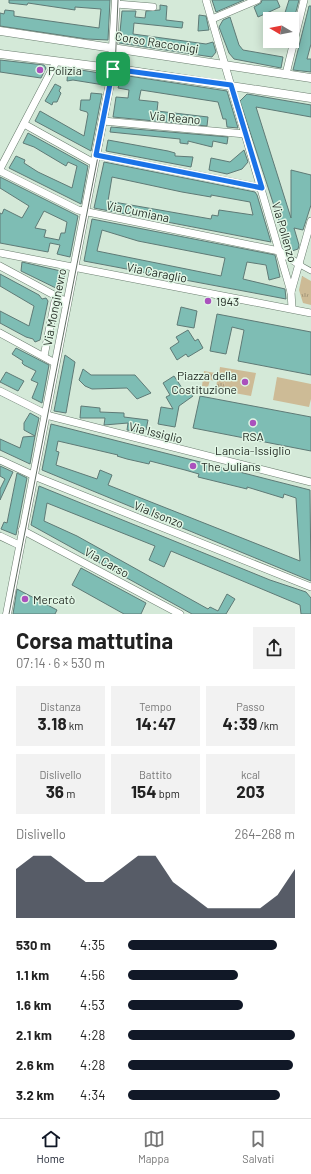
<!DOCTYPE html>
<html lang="it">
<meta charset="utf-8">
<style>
:root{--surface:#fff;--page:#f2f2f2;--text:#222;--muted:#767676;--line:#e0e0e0;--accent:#111827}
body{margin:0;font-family:Barlow,sans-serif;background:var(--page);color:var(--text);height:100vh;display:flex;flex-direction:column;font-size:15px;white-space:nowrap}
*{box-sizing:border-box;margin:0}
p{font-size:13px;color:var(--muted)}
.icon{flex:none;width:22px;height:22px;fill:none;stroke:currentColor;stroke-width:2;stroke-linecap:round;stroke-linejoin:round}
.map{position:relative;height:614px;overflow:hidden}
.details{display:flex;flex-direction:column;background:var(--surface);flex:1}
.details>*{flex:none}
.needle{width:26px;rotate:280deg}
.buttons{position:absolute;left:263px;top:12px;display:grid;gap:8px}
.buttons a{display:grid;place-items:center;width:36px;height:36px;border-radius:0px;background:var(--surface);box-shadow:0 2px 10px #0003;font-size:20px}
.pin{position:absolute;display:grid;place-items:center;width:34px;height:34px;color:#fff;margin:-17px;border-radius:8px;box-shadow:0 2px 6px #0006}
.round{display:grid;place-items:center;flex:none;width:42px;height:42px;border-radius:0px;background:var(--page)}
.head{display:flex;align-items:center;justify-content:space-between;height:68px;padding:0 16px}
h1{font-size:22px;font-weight:700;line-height:30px}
.metrics{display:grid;grid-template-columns:repeat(3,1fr);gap:6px;height:68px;padding:4px 16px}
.metrics div{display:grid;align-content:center;border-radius:0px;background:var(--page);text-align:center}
.metrics b{font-size:17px;font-weight:700}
.metrics small{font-size:11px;font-weight:400}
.metrics p{font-size:11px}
.chart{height:112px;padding:8px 16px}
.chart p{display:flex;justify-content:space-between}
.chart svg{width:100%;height:72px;margin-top:4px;fill:var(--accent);opacity:.7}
ul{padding:0 16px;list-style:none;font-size:13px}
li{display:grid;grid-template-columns:64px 48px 1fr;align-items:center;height:30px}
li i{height:10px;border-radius:5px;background:var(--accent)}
.tabs{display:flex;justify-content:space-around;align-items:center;height:56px;border-top:1px solid var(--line);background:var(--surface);font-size:11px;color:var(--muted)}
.tabs a{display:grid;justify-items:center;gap:2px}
.tabs .active{color:var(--accent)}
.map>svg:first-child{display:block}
.green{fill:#cdbb96}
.park{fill:url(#park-tufts)}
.building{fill:#7ebdb4;stroke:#5f7a76;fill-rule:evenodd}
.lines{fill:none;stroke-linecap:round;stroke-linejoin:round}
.pedestrian-casing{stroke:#6a7d6e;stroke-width:6}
.minor-casing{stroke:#6a7d6e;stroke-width:8}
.tertiary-casing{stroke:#6a7d6e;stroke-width:9}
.pedestrian{stroke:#fff;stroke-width:5}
.minor{stroke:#fff;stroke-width:7}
.tertiary{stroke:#fff;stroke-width:8}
.tram{stroke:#626e64;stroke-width:1}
.route-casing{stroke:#fff;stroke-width:8}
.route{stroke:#1a73e8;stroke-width:5}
.poi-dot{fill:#aa51bd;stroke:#e1f6e5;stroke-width:1.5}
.labels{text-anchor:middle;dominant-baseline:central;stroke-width:3;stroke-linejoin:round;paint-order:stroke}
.street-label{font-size:12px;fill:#252d26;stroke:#e1f6e5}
.poi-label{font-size:12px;fill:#252d26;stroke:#e1f6e5;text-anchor:start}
</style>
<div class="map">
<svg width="311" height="614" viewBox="0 0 311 614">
<defs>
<pattern id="park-tufts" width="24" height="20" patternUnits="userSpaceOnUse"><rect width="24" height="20" fill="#cdbb96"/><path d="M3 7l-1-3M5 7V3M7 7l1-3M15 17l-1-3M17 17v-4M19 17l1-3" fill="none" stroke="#a6987a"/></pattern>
</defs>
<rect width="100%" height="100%" fill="#d4e9d8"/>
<g class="green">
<path d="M220,367l36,6 -5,23 -28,-5 3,-16 -7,-1z"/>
<path d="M277,377l34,7v15l-2,8 -36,-7z"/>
</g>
<g class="park">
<path d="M302,276l9,5v24l-8,-2 -4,-13z"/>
<path d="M204,371l22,4 -3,15 -7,-2 1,-7 -7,-1 -2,7 -6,-1z"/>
</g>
<g class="building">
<path d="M9,0h101l-2,40 -21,-1 -87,-13v-13l4,1 1,-4 9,1v5l85,12 2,-19 -26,-2v3l-47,-7 -1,2 -18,-2z"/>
<path d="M212,0h32l-28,12z"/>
<path d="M262,0h15l3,7 -22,10 -4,-10 7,-4z"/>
<path d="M289,0h10l-5,19h-11z"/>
<path d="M160,5l7,1 -1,14 17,2 -1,6 -48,-5 -1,11 73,10 7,-2 3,10 -4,5 -93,-14 3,-32h14l-1,6 10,1 1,-7 14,-1z"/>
<path d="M309,6h2v38l-4,15h4v13l-18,-2z"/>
<path d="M199,15l7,1 3,14 -11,1z"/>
<path d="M230,17l9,28 4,5 40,7 -2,11 -47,-9 -5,-6 -10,-26 4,-7z"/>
<path d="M0,60l44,5 2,3 -5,10 -41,-6z"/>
<path d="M68,68l38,6 -2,11 -31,-5 -6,1z"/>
<path d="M122,75l105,16 11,37 -11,-1 -1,-8h-3l-5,-17 -77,-12 -2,10 19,2 -1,9 51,6 -1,9 -94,-9 3,-20 12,1 1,-8 -11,-2z"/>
<path d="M55,84l6,3 -2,4 2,2 -4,9h-4l-1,3 -7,-4z"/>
<path d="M91,93l11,1 -11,57 -56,-30 5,-10 44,25 4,-22 -1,-2 -7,-2 1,-10h9z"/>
<path d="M247,94l64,11v12l-55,-10 35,111v-48l20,5v30l-8,25 -9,-2 5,17 -1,4 -9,3 -49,-151z"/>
<path d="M111,127l117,10 -1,7 -14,-3 -1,6 -24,-6v3l-8,-1v-4l-70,-7z"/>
<path d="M28,133l60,33 -7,38 -72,-36 7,-12 9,4 -1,3 14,9 34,16 5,-22 -9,-4 -2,4 -32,-19 -11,-4z"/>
<path d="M108,140l60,11 7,2v3l18,1 -2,10 -85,-16z"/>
<path d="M244,150l4,12 -6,7 -15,5 -18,-4 2,-12 19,4z"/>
<path d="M104,162l151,30 2,3 14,47 -177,-34zM112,177l70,15 29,5v-2l39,7 3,13 -34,-5 -1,6 -6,-1 -1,4 -103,-18z"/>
<path d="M0,177l78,39 -8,41 -13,-3 3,-9 -10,-2 -2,9 -48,-9v-30l2,1 2,-5 18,9 7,-12 -29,-18zM44,211l23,11 -2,11h-4l-2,7 -15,-3 2,-7 -11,-2z"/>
<path d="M92,219l183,36 5,22 -11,3 -3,-15 -19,-3 -4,17 42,10 1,10 -202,-38zM102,230l36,11 87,17 -4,18 -124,-25z"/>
<path d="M22,262l43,10 -3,19 -41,-20z"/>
<path d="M0,274l39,21 3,4 4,-1 2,3 -8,39 -5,2 -2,-3 -7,-2 -26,-14v-12l29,15 5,-20 -34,-20z"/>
<path d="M181,307l16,4 -3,17 -17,-3z"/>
<path d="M217,314l94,18v43l-73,-14 6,-31 -12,-3 -6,27 -16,-3z"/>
<path d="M188,330l7,11 3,-2 5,9 -15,9 -2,-3 -9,6 -7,-12 9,-6 -3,-5z"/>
<path d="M16,348l33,17 -7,38 -10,-5 6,-15 -7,-3 5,-9 -12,-6 -2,-2 1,-2 -11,-7z"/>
<path d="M65,355l10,7 -9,51 -12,-2z"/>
<path d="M83,369l8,6h44l16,18 -14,6 -10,-11 -35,1 -7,-3 -6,-6z"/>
<path d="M6,372l18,9 -6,10 -18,-9z"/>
<path d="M174,376l10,15 4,-2 5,7 -14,10 -4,21 -17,-3 3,-17 12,2 -7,-12 4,-2 -7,-12z"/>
<path d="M200,396l111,21v34l-118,-23z"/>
<path d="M81,406l19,2v4l24,1v4l24,3 -2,10 -6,-1 -1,3 -12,-2 1,-7 -24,2 1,-7h-25z"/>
<path d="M30,413l9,5 -4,18 -11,-6v-7z"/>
<path d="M51,424l259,66 1,91 -269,-111zM58,441l60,14 -1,1 10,3 22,5 1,-3 35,9 14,4 -1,3 49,12v-2l36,11 1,-4 12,4 4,63 -192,-76 4,-10 -12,-5 -3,9 -41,-14 3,-13 -3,-1z"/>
<path d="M35,436l-5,28 -30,-14v-11l20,9 3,-11z"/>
<path d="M0,466l13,6 -13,28v-11l5,-10 -5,-3z"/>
<path d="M17,473l10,5 -11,57 -15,-6 3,-7 3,1z"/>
<path d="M39,486l231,94 36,12 5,6v16h-10l-1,-9 -129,-54 -7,16 -15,-7 6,-14 -108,-43 -3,18 33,15 131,73 2,-2 8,4 9,-17 8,5 -9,15h-34l-161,-89z"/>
<path d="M81,568l65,35 -5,11h-17l-52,-29z"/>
<path d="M17,589l40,21 -2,4h-42z"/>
</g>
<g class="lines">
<g class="pedestrian-casing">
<path id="pedestrian" d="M300,265l11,6"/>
</g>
<g class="minor-casing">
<g id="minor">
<path d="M206,0l85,292 1,16"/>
<path d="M116,4l37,3"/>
<path d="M212,19l45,-19"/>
<path d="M286,74l18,-74"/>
<path d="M103,121l142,13"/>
<path d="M24,124l70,39"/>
<path d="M96,155l166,33"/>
<path d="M0,169l56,-107"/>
<path d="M0,171l78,39 201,41 21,14"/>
<path d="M0,253l311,60"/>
<path d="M0,266l67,36"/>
<path d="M291,292l20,-71"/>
<path d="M0,333l55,30"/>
<path d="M44,356l12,-60"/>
<path d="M0,391l50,25 261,66"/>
<path d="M0,460l39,18 272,109"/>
<path d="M22,530l158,84"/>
<path d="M0,536l19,9"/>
</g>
</g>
<g class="tertiary-casing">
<g id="tertiary">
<path d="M0,31l311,47"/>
<path d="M0,54l125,16 186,28"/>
<path d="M7,614l104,-536 5,-78"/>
</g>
</g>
<use href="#pedestrian" class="pedestrian"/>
<use href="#minor" class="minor"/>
<use href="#tertiary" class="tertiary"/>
<path class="tram" d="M9,614l106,-545 3,-69"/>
</g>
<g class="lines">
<g class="route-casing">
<path id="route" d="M113,69l118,16 31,103 -166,-33z"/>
</g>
<use href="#route" class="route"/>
</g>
<g class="poi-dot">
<circle cx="40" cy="70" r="4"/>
<circle cx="208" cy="301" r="4"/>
<circle cx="245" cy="382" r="4"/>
<circle cx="253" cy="423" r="4"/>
<circle cx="193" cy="466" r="4"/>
<circle cx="25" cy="599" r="4"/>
</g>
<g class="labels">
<g class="street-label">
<text transform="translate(157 42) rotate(9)">Corso Racconigi</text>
<text transform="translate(175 117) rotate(5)">Via Reano</text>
<text transform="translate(138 211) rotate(12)">Via Cumiana</text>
<text transform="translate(285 232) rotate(74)">Via Pollenzo</text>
<text transform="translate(157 272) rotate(11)">Via Caraglio</text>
<text transform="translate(54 307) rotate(-79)">Via Monginevro</text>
<text transform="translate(156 432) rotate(14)">Via Issiglio</text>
<text transform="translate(159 514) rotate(22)">Via Isonzo</text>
<text transform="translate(107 562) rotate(29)">Via Carso</text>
</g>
<g class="poi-label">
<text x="48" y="70">Polizia</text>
<text x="216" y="301">1943</text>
<text x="237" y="375" text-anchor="end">Piazza della<tspan x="237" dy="14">Costituzione</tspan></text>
<text x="253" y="436" text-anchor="middle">RSA<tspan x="253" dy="14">Lancia-Issiglio</tspan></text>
<text x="201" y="466">The Julians</text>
<text x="33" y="599">Mercatò</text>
</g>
</g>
</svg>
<div class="buttons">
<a><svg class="needle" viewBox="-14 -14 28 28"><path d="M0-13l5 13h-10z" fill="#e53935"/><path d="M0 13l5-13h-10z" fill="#767676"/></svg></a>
</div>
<div class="pin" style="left:113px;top:69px;background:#1e9e55"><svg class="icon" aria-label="arrive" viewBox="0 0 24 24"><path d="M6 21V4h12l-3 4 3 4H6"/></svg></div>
</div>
<section class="details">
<div class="head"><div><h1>Corsa mattutina</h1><p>07:14 · 6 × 530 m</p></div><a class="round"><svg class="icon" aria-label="share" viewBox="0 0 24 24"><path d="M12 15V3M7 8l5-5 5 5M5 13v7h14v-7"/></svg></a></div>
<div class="metrics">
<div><p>Distanza</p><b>3.18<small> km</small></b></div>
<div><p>Tempo</p><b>14:47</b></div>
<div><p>Passo</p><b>4:39<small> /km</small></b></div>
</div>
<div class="metrics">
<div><p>Dislivello</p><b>36<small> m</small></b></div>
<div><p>Battito</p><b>154<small> bpm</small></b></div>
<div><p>kcal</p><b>203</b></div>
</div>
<div class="chart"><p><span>Dislivello</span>264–268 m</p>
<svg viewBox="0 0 160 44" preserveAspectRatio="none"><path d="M0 44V14L10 6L20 6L30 14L40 22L50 22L60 14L70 6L80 6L90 22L100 30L110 38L120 38L130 38L140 38L150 30L160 14V44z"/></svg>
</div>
<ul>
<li><b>530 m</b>4:35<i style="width:89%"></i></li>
<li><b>1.1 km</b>4:56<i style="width:66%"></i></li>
<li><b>1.6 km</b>4:53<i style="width:69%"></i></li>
<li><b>2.1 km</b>4:28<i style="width:100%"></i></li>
<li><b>2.6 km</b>4:28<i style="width:99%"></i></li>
<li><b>3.2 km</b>4:34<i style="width:91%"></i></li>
</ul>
</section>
<nav class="tabs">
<a class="active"><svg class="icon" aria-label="home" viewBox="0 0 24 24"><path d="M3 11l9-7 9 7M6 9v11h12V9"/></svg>Home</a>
<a><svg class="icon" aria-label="map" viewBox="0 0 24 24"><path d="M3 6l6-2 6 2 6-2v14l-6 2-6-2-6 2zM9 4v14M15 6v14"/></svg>Mappa</a>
<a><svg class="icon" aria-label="saved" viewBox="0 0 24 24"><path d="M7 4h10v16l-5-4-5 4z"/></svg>Salvati</a>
</nav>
